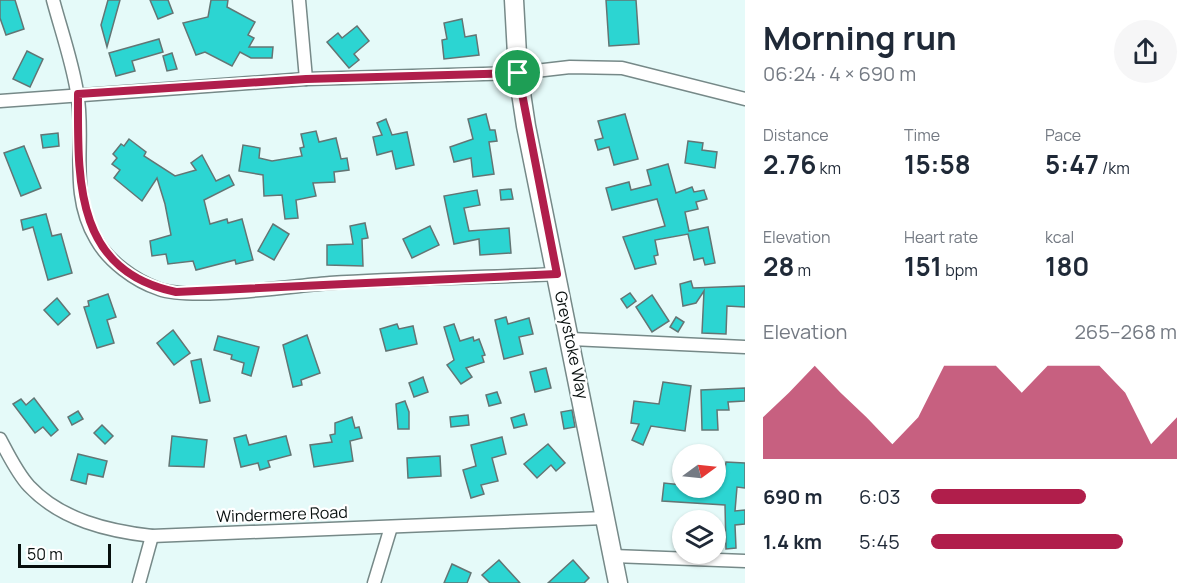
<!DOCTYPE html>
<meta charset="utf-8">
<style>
:root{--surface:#fff;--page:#f6f6f7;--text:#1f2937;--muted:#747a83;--accent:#b01e4b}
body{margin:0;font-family:Manrope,sans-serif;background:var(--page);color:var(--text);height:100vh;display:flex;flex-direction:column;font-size:22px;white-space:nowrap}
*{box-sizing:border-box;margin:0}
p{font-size:20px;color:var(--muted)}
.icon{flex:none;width:33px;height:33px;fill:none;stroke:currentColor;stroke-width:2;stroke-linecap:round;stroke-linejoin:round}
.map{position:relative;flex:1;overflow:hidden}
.details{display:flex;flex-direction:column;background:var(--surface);width:450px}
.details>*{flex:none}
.needle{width:39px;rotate:75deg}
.controls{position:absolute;left:672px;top:444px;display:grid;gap:12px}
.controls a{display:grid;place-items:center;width:54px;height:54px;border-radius:50%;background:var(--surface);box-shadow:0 2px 4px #0004;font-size:30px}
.scale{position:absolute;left:18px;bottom:15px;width:93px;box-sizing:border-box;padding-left:6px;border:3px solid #070e0d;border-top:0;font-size:16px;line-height:21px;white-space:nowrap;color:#070e0d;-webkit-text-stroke:4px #fff;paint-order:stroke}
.pin{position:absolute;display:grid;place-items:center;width:51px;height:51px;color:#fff;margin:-26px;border:3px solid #fff;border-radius:50%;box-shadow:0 2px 6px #0007}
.round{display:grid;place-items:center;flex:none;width:63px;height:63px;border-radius:32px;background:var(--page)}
.head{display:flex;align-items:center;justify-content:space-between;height:102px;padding:0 18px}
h1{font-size:33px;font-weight:700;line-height:45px}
.figures{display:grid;grid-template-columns:repeat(3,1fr);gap:9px;height:102px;padding:6px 18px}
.figures div{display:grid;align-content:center}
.figures b{font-size:26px;font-weight:700}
.figures small{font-size:16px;font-weight:400}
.figures p{font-size:16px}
.chart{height:168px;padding:12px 18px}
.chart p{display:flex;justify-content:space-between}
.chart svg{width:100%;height:108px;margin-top:6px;fill:var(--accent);opacity:.7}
ul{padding:0 18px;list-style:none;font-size:20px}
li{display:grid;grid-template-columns:96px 72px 1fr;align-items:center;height:45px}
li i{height:15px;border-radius:8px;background:var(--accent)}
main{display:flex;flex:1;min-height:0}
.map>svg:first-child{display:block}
.building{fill:#2cd5d2;stroke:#637574;stroke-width:1.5}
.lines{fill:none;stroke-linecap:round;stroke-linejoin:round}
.street-casing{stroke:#768988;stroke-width:15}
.secondary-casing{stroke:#768988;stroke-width:21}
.street{stroke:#fff;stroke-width:12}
.secondary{stroke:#fff;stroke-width:18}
.route-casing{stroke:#fff;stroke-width:12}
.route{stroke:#b01e4b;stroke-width:8}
.labels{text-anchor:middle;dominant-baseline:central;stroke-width:4.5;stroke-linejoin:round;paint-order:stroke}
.street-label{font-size:16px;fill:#070e0d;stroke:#fff}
</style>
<main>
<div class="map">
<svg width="745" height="583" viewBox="0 0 745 583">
<rect width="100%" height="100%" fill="#e5faf9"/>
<g class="building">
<path d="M0,0h15l9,29 -18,6 -6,-17z"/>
<path d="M108,0h12l-13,47 -6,-22z"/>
<path d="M150,0h18l5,13 -15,6z"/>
<path d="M211,0h17l-1,7 28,15 -7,13 6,3 -5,9h24l-1,11h-21l-11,-6 -8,14 -27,-14 -9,3 -13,-32 25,-6z"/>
<path d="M606,0h30l3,44 -30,2z"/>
<path d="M462,19l3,18 11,-2 3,20 -35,4 -2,-19 5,-1 -3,-16z"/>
<path d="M357,26l12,15 -15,13 5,6 -10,8 -22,-26 11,-9 4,5z"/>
<path d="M159,39l4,13 -31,9 3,10 -19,5 -7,-23z"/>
<path d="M27,51l16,8 -13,28 -17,-8z"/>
<path d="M172,53l5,16 -10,2 -4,-15z"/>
<path d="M486,114l4,16h5l2,11 -8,1 5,32 -21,3 -2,-19 -17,4 -4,-15 23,-8 -5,-20z"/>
<path d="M625,114l13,45 -24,6 -5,-18 -11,3 -3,-10 8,-2 -5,-17z"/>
<path d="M386,119l6,16 15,-3 7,33 -18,4 -4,-18 -15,4 -4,-18 9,-2 -5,-12z"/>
<path d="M316,131l3,11 17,-4 5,21 6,-1 2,12 -15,2 1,10 -22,1 3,13 -20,4 2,18 -13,1 -3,-24 -18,1 -1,-21 -24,-4 4,-26 17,3 -1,10 13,3 30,-5 -2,-8 4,-1 -3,-13z"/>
<path d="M58,133l1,13 -16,2 -2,-13z"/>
<path d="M129,139l17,13 -2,4 31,20 21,-6 -5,-7 11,-8 14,26 13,-6 5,10 -30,15 6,24 17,-5 1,4 14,-4 11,41 -17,4 -1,-4 -39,10 -3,-9 -25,3 -2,-10 -14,2 -2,-15 21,-6 -6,-31 -8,-26 -15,23 -28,-23 6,-8 -8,-6 5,-6 -4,-4 8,-10 3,2z"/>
<path d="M688,141l15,2 -1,7 15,2 -2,16 -30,-5z"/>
<path d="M24,146l17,42 -20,8 -17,-43z"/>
<path d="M668,164l8,29 16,-6 2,5 10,-2 3,9 -11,3 2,7 -13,3 4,19 19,-4 7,36 -10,2 -2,-7 -9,2 -6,-26 -33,6 3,15 -4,1 2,8 -21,5 -12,-32 42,-11 -8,-27 -45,11 -6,-22 23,-6 2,8 20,-5 -4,-15z"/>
<path d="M511,189l2,10 -12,1 -1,-10z"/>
<path d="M477,190l3,15 -16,3 5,23 40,-3 2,25 -31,2 -1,-16 -25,5 -10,-48z"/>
<path d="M46,214l6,22 9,-2 11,39 -24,7 -15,-53 -10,3 -2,-10z"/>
<path d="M365,223l3,15 -6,1 1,27 -36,-1v-20l26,-1 -3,-18z"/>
<path d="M273,224l16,10 -15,26 -16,-9z"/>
<path d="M430,226l9,19 -27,13 -9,-19z"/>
<path d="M691,281l2,7 52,-2v21l-18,-1 -1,28 -24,-1 2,-42 -8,12 -13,3 -3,-22z"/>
<path d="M630,293l6,8 -9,7 -6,-9z"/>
<path d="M108,294l8,23 -9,3 7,23 -17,5 -13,-41 5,-1 -1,-5z"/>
<path d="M652,295l17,26 -17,11 -16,-25z"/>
<path d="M57,298l13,16 -12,11 -14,-15z"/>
<path d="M506,317l2,7 21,-6 4,16 -14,3 4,17 -19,5 -9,-39z"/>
<path d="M676,317l8,5 -6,10 -8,-5z"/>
<path d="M397,324l2,5 14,-3 4,18 -31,7 -6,-22z"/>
<path d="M454,324l6,17 13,-4 1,4 5,-2 6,16 -3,1 2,6 -18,6 6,9 -11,7 -14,-19 7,-5 -10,-33z"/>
<path d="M173,330l17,23 -16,12 -17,-22z"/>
<path d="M307,335l13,38 -19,7 1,5 -9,2 -10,-42z"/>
<path d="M218,336l41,11 -8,29 -9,-3 2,-10 -13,-4 1,-4 -18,-5z"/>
<path d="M201,359l9,42 -10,2 -9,-42z"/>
<path d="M546,368l5,20 -16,4 -5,-20z"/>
<path d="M423,377l5,15 -14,5 -5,-14z"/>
<path d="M663,382l28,4 -6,45 -34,-5 -8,19 -11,-5 7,-16 -8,-1 3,-22 25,3z"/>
<path d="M745,388v13l-17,1 1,8h-12l1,20h-16l-1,-40z"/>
<path d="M497,392l4,11 -12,3 -3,-11z"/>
<path d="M34,398l24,32 -7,6 -8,-9 -8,6 -22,-29 8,-5 5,6z"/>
<path d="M405,401l4,11v17h-11l-2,-25z"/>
<path d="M572,410l3,17 -11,2 -3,-17z"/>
<path d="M78,411l5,8 -11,6 -4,-8z"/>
<path d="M524,414l3,11 -13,3 -3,-10z"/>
<path d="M468,415l1,10 -18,2 -1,-10z"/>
<path d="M352,417l3,11 4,-1 3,11 -12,3 3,20 -39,6 -4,-22 22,-3 -2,-7 5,-1v-11z"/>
<path d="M102,425l11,11 -8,8 -11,-11z"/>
<path d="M246,435l3,10 37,-9 5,19 -23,6 2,6 -10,3 -2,-7 -17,4 -7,-29z"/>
<path d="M172,436l35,4 -3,27 -35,-1z"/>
<path d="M502,437l4,17 -14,4 6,23 -17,4 3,9 -13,4 -8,-28 13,-4 -5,-21z"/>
<path d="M548,444l17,19 -9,8 -5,-6 -14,13 -13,-14z"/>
<path d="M78,454l29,7 -4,16 -15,-3 -2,10 -15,-4z"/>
<path d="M440,456l1,20 -33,2 -1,-20z"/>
<path d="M726,462l19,1v25l-8,-1 -2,24 10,-1v14l-10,1 1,23 -10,1 -1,-44 -63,-4 2,-18 18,2v3h34v-20l9,1z"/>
<path d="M499,560l21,23h-30l-8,-8z"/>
<path d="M573,560l16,18 -5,5h-36z"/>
<path d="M452,564l19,9 -4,10h-23z"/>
</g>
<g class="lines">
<g class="street-casing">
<g id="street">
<path d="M53,0c8,30 19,61 24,92 9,49 -9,100 19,147 12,22 39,42 63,50 33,12 132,-3 171,-6 76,-5 151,-5 227,-9"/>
<path d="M299,0l7,79"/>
<path d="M0,101l306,-22 212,-6 52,-6 52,1 123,31"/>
<path d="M571,339l174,8"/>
<path d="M0,439c8,15 17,34 29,47 32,34 79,45 123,50l453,-18"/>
<path d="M613,556l132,5"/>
<path d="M139,583l13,-47"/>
<path d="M374,583l17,-56"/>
</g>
</g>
<g class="secondary-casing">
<path id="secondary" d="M514,0l4,73 8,53 92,457"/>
</g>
<use href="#street" class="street"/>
<use href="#secondary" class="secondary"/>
</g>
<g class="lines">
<g class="route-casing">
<path id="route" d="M518,73l39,201 -381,18c-103,-21 -98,-115 -98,-198l228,-15z"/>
</g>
<use href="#route" class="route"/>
</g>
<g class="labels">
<g class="street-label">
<text transform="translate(572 345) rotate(78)">Greystoke Way</text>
<text transform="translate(282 514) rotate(-2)">Windermere Road</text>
</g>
</g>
</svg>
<div class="controls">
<a><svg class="needle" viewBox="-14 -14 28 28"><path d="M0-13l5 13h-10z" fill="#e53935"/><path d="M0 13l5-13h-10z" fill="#747a83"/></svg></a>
<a><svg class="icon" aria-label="layers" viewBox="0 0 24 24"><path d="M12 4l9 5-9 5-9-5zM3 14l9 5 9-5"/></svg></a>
</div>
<div class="scale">50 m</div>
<div class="pin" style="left:518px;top:73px;background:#1e9e55"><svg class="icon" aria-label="arrive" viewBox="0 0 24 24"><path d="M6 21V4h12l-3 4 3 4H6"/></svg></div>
</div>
<section class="details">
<div class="head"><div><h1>Morning run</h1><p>06:24 · 4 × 690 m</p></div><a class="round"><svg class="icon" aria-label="share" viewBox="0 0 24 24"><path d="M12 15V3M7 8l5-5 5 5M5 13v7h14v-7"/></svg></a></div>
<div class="figures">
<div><p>Distance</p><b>2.76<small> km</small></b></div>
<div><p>Time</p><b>15:58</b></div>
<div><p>Pace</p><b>5:47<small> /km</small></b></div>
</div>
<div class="figures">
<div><p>Elevation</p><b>28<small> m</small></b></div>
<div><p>Heart rate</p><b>151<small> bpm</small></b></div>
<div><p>kcal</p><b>180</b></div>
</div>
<div class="chart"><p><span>Elevation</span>265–268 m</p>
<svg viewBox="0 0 160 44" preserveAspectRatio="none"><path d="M0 44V27L10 17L20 6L30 17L40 27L50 38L60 27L70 6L80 6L90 6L100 17L110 6L120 6L130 6L140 17L150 38L160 27V44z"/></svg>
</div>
<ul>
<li><b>690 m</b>6:03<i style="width:63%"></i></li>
<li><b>1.4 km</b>5:45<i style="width:78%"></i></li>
</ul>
</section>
</main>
